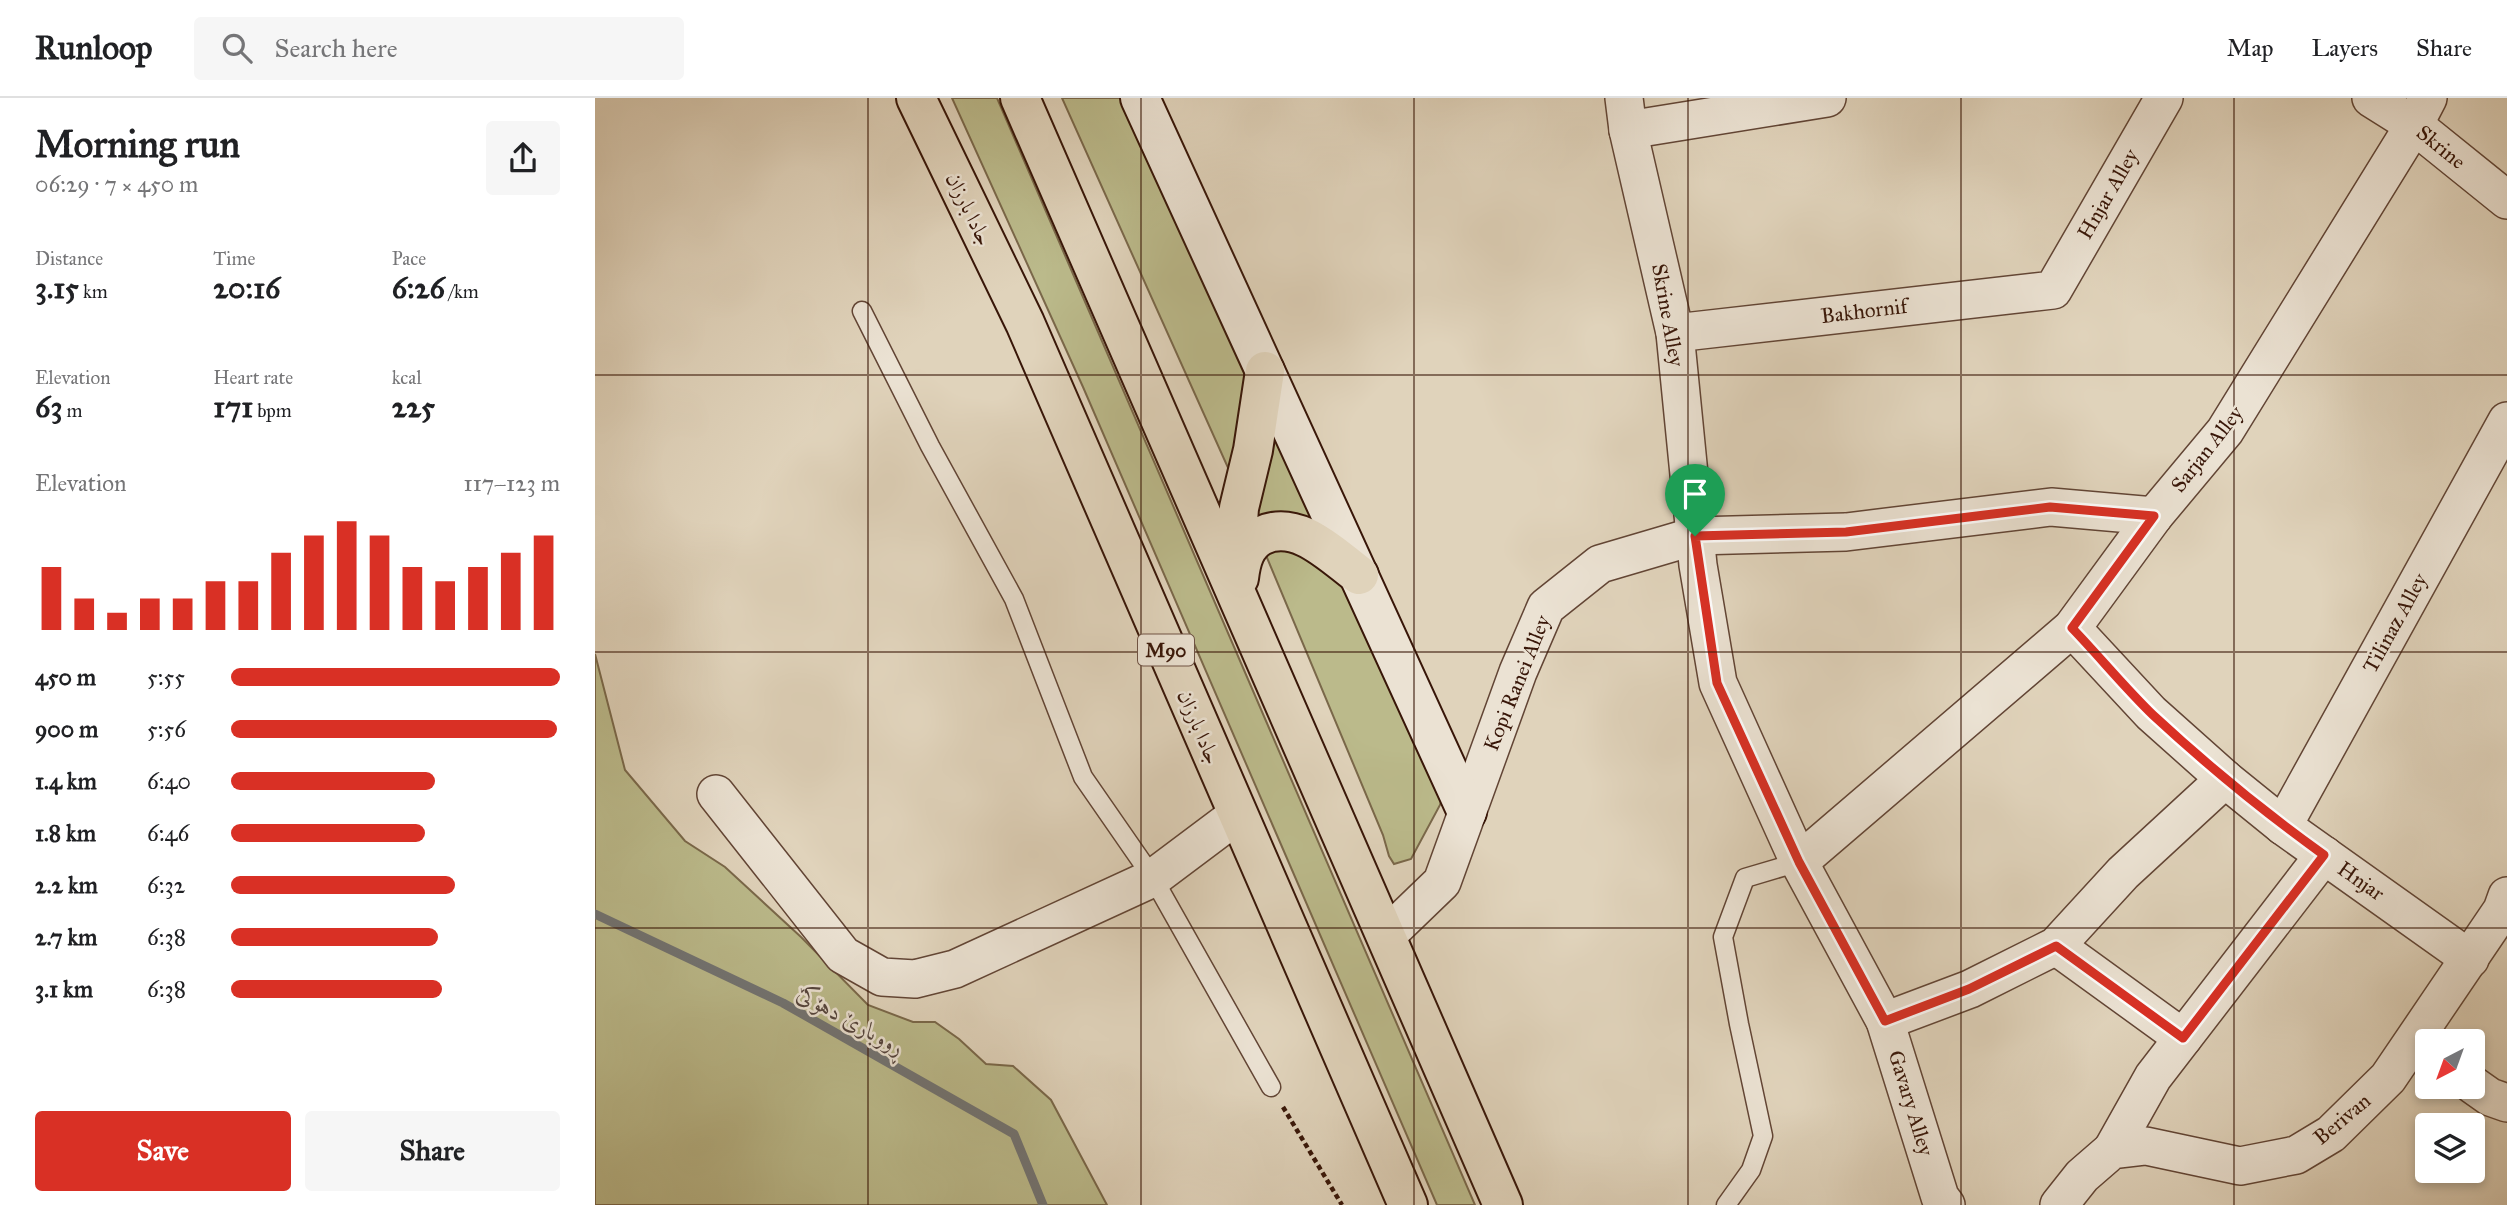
<!DOCTYPE html>
<meta charset="utf-8">
<style>
:root{--surface:#fff;--page:#f6f6f6;--text:#202124;--muted:#757577;--line:#e0e0e0;--accent:#d93025}
body{margin:0;font-family:"IM FELL Great Primer",Amiri,serif;background:var(--page);color:var(--text);height:100vh;display:flex;flex-direction:column;font-size:26px;white-space:nowrap}
*{box-sizing:border-box;margin:0}
p{font-size:23px;color:var(--muted)}
.icon{flex:none;width:38px;height:38px;fill:none;stroke:currentColor;stroke-width:2;stroke-linecap:round;stroke-linejoin:round}
.map{position:relative;flex:1;overflow:hidden}
.sheet{display:flex;flex-direction:column;background:var(--surface);width:595px}
.sheet>*{flex:none}
.needle{width:46px;rotate:221deg}
.controls{position:absolute;left:1820px;top:931px;display:grid;gap:14px}
.controls a{display:grid;place-items:center;width:70px;height:70px;border-radius:7px;background:var(--surface);box-shadow:0 4px 10px #0003;font-size:35px}
.pin{position:absolute;display:grid;place-items:center;width:60px;height:60px;color:#fff;margin:-72px -30px;border-radius:50% 50% 50% 0;rotate:-45deg;box-shadow:0 0 7px #0007}
.pin .icon{rotate:45deg}
.round{display:grid;place-items:center;flex:none;width:74px;height:74px;border-radius:7px;background:var(--page)}
.summary{display:flex;align-items:center;justify-content:space-between;height:119px;padding:0 35px}
h1{font-size:38px;font-weight:700;line-height:52px}
.metrics{display:grid;grid-template-columns:repeat(3,1fr);gap:10px;height:119px;padding:7px 35px}
.metrics div{display:grid;align-content:center}
.metrics b{font-size:30px;font-weight:700}
.metrics small{font-size:19px;font-weight:400}
.metrics p{font-size:19px}
.chart{height:196px;padding:14px 35px}
.chart p{display:flex;justify-content:space-between}
.chart svg{width:100%;height:126px;margin-top:7px;stroke:var(--accent);stroke-width:6}
.cta{display:flex;gap:14px;margin-top:auto;padding:14px 35px}
.cta a{flex:1;height:80px;border-radius:7px;background:var(--accent);color:#fff;font-size:28px;font-weight:700;line-height:80px;text-align:center}
.cta a+a{background:var(--page);color:var(--text)}
ul{padding:0 35px;list-style:none;font-size:23px}
li{display:grid;grid-template-columns:112px 84px 1fr;align-items:center;height:52px}
li i{height:18px;border-radius:9px;background:var(--accent)}
header{display:flex;align-items:center;gap:42px;box-sizing:border-box;height:98px;padding:0 35px;background:var(--surface);border-bottom:2px solid var(--line)}
header strong{font-size:33px}
nav{display:flex;gap:38px;margin-inline-start:auto;font-size:24px}
.search{width:490px;height:63px;background:var(--page);display:flex;align-items:center;gap:18px;box-sizing:border-box;padding:0 24px;border-radius:7px;color:var(--muted);font-size:26px}
main{display:flex;flex:1;min-height:0}
.map>svg:first-child{display:block}
.green{fill:#bbba8b;stroke:#7a684a;stroke-width:2}
.lines{fill:none;stroke-linecap:round;stroke-linejoin:round}
.stream{stroke:#737574;stroke-width:9}
.lane-casing{stroke:#624535;stroke-width:21}
.street-casing{stroke:#624535;stroke-width:40}
.secondary-casing{stroke:#381608;stroke-width:42}
.highway-casing{stroke:#381608;stroke-width:42}
.path{stroke:#381608;stroke-width:4.5;stroke-dasharray:5 3.5;stroke-linecap:butt}
.lane{stroke:#ebe2d3;stroke-width:18}
.street{stroke:#ebe2d3;stroke-width:37}
.secondary{stroke:#ebe2d3;stroke-width:38}
.highway{stroke:#e0d3bb;stroke-width:38}
.route-casing{stroke:#fff;stroke-width:14}
.route{stroke:#d93025;stroke-width:9}
.grid{fill:none;stroke:#381608;stroke-width:2;stroke-opacity:0.55}
.labels{text-anchor:middle;dominant-baseline:central;stroke-width:5;stroke-linejoin:round;paint-order:stroke}
.shield{fill:#ebe2d3;stroke:#6e5345;stroke-width:2}
.shield-label{font-size:19px;font-weight:bold;fill:#381608}
.street-label{font-size:21px;fill:#381608;stroke:#ebe2d3}
.water-label{font-size:23px;font-style:italic;fill:#55453e;stroke:#ebe2d3}
</style>
<header>
<strong>Runloop</strong>
<div class="search"><svg class="icon" aria-label="search" viewBox="0 0 24 24"><circle cx="10" cy="10" r="6"/><path d="M15 15l6 6"/></svg>Search here</div>
<nav><a>Map</a><a>Layers</a><a>Share</a></nav>
</header>
<main>
<section class="sheet">
<div class="summary"><div><h1>Morning run</h1><p>06:29 · 7 × 450 m</p></div><a class="round"><svg class="icon" aria-label="share" viewBox="0 0 24 24"><path d="M12 15V3M7 8l5-5 5 5M5 13v7h14v-7"/></svg></a></div>
<div class="metrics">
<div><p>Distance</p><b>3.15<small> km</small></b></div>
<div><p>Time</p><b>20:16</b></div>
<div><p>Pace</p><b>6:26<small> /km</small></b></div>
</div>
<div class="metrics">
<div><p>Elevation</p><b>63<small> m</small></b></div>
<div><p>Heart rate</p><b>171<small> bpm</small></b></div>
<div><p>kcal</p><b>225</b></div>
</div>
<div class="chart"><p><span>Elevation</span>117–123 m</p>
<svg viewBox="0 0 160 44" preserveAspectRatio="none"><path d="M5 44V22M15 44V33M25 44V38M35 44V33M45 44V33M55 44V27M65 44V27M75 44V17M85 44V11M95 44V6M105 44V11M115 44V22M125 44V27M135 44V22M145 44V17M155 44V11"/></svg>
</div>
<ul>
<li><b>450 m</b>5:55<i style="width:100%"></i></li>
<li><b>900 m</b>5:56<i style="width:99%"></i></li>
<li><b>1.4 km</b>6:40<i style="width:62%"></i></li>
<li><b>1.8 km</b>6:46<i style="width:59%"></i></li>
<li><b>2.2 km</b>6:32<i style="width:68%"></i></li>
<li><b>2.7 km</b>6:38<i style="width:63%"></i></li>
<li><b>3.1 km</b>6:38<i style="width:64%"></i></li>
</ul>
<div class="cta"><a>Save</a><a>Share</a></div>
</section>
<div class="map">
<svg width="1912" height="1107" viewBox="0 0 1912 1107">
<rect width="100%" height="100%" fill="#e0d3bb"/>
<filter id="stains"><feTurbulence type="fractalNoise" baseFrequency=".00286" numOctaves="4"/><feColorMatrix values="0 0 0 0 .2 0 0 0 0 .09 0 0 0 0 .02 0 0 0 .5 -.17"/></filter>
<radialGradient id="worn" r=".72"><stop offset=".6" stop-color="#630" stop-opacity="0"/><stop offset="1" stop-color="#630" stop-opacity=".3"/></radialGradient>
<g class="green">
<path d="M357,0h45l478,1107h-38l-354,-818z"/>
<path d="M467,0h70l130,276 -24,116z"/>
<path d="M672,294l84,173 -93,-32 -14,-32z"/>
<path d="M665,443l80,24 107,214 -7,26 -29,54 -17,5 -5,-8 -6,-21z"/>
<path d="M0,556l30,116 60,71 40,26 76,70 67,68 45,17h22l24,17 27,25 27,2 38,34 56,105h-512z"/>
</g>
<g class="lines">
<path class="stream" d="M0,816l188,89 231,131 29,71"/>
<g class="lane-casing">
<g id="lane">
<path d="M267,213l68,135 84,153 69,178 70,101 118,209"/>
<path d="M1131,1107l25,-35 12,-34 -24,-112 -16,-87 22,-59 54,-16"/>
</g>
</g>
<g class="street-casing">
<g id="street">
<path d="M1029,0l4,32 47,203 23,232 20,118 81,179 86,159 55,176 6,8"/>
<path d="M1776,0l43,27 93,75"/>
<path d="M1033,32l199,-32"/>
<path d="M1080,235l378,-43 111,-192"/>
<path d="M1477,530l79,85 74,66 58,47 187,133"/>
<path d="M121,696l127,161 39,22 33,2 40,-10 198,-91 84,-63"/>
<path d="M1688,728l224,-405"/>
<path d="M1204,764l273,-234 82,-112 71,-85 189,-306 14,-27"/>
<path d="M791,838l56,-54 76,-210 28,-65 54,-43 95,-28 151,-4 205,-25 103,9"/>
<path d="M1461,848l127,92"/>
<path d="M1290,923l85,-32 86,-43 67,-73 102,-94"/>
<path d="M1878,987l17,12 17,6"/>
<path d="M1517,1052l41,-73 171,-222"/>
<path d="M1464,1107l23,-29 30,-26 34,-4 94,20 56,-11 35,-21 57,-56 114,-168 5,-14"/>
</g>
</g>
<g class="secondary-casing">
<path id="secondary" d="M545,0l327,714"/>
</g>
<g class="highway-casing">
<g id="highway">
<path d="M321,0l109,225 383,882"/>
<path d="M425,0l483,1107"/>
<path d="M642,480l-1,-29 3,-41 14,-58 12,-79"/>
<path d="M644,480c2,-17 6,-33 22,-42 36,-18 71,19 98,39"/>
</g>
</g>
<path class="path" d="M688,1009l59,98"/>
<use href="#lane" class="lane"/>
<use href="#street" class="street"/>
<use href="#secondary" class="secondary"/>
<use href="#highway" class="highway"/>
</g>
<g class="lines">
<g class="route-casing">
<path id="route" d="M1455,409l104,9 -82,112c27,28 53,60 81,87 54,50 111,97 171,140l-141,183 -127,-92 -87,43 -84,32 -86,-159 -82,-179 -22,-147 151,-4z"/>
</g>
<use href="#route" class="route"/>
</g>
<path class="grid" d="M273,0v1107M546,0v1107M819,0v1107M1093,0v1107M1366,0v1107M1639,0v1107M0,277h1912M0,554h1912M0,830h1912"/>
<g class="labels">
<rect class="shield" x="543" y="536.5" width="56" height="31" rx="5"/>
<g class="shield-label">
<text x="571" y="552">M90</text>
</g>
<g class="street-label">
<text transform="translate(1846 49) rotate(39)">Skrine</text>
<text transform="translate(1513 96) rotate(-60)">Hnjar Alley</text>
<text transform="translate(374 111) rotate(64)">جادا بارزان</text>
<text transform="translate(1269 213) rotate(-7)">Bakhornif</text>
<text transform="translate(1073 217) rotate(80)">Skrine Alley</text>
<text transform="translate(1612 351) rotate(-52)">Sarjan Alley</text>
<text transform="translate(1800 525) rotate(-61)">Tilinaz Alley</text>
<text transform="translate(922 585) rotate(-68)">Kopi Ranei Alley</text>
<text transform="translate(604 629) rotate(67)">جادا بارزان</text>
<text transform="translate(1766 783) rotate(35)">Hnjar</text>
<text transform="translate(1316 1005) rotate(73)">Gavary Alley</text>
<text transform="translate(1747 1021) rotate(-40)">Berivan</text>
</g>
<g class="water-label">
<text transform="translate(256 922) rotate(29)">ڕووبارێ دهۆكێ</text>
</g>
</g>
<rect width="100%" height="100%" filter="url(#stains)"/>
<rect width="100%" height="100%" fill="url(#worn)"/>
</svg>
<div class="controls">
<a><svg class="needle" viewBox="-14 -14 28 28"><path d="M0-13l5 13h-10z" fill="#e53935"/><path d="M0 13l5-13h-10z" fill="#757577"/></svg></a>
<a><svg class="icon" aria-label="layers" viewBox="0 0 24 24"><path d="M12 4l9 5-9 5-9-5zM3 14l9 5 9-5"/></svg></a>
</div>
<div class="pin" style="left:1100px;top:438px;background:#1e9e55"><svg class="icon" aria-label="arrive" viewBox="0 0 24 24"><path d="M6 21V4h12l-3 4 3 4H6"/></svg></div>
</div>
</main>
